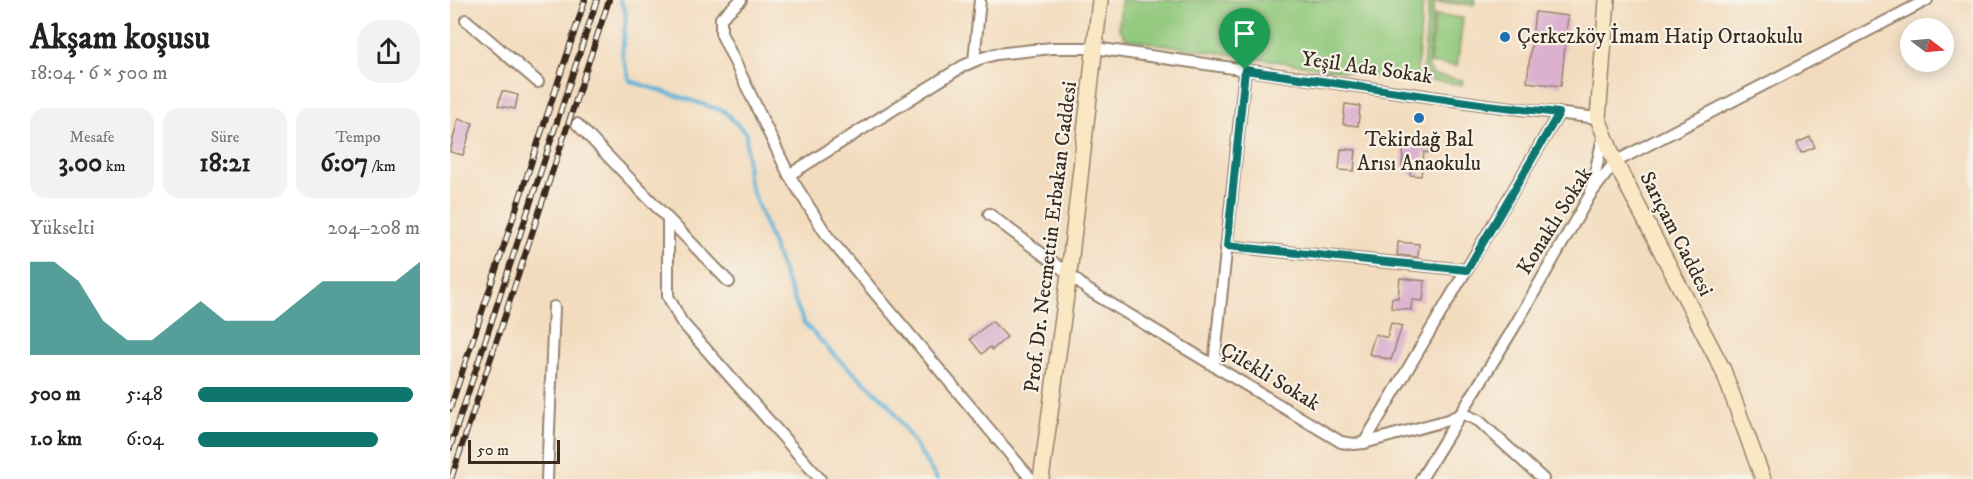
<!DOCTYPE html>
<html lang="tr">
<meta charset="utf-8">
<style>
:root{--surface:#fff;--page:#f2f2f2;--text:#222;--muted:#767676;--accent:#0f766e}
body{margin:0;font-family:"IM FELL DW Pica",serif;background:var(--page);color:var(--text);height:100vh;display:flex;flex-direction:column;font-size:22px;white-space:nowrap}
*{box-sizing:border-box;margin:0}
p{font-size:20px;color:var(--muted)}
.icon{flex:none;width:33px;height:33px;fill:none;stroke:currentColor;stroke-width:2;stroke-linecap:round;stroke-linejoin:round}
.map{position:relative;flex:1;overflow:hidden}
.details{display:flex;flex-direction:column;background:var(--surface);width:450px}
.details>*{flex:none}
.needle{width:39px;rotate:106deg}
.controls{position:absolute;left:1450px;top:18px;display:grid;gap:12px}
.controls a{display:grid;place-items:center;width:54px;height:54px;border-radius:50%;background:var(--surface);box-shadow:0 3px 15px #0003;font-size:30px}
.scale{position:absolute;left:18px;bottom:15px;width:92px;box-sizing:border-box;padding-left:6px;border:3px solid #3b2a1e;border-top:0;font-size:16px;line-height:21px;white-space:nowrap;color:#3b2a1e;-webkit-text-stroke:4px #f7f3e8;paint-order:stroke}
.pin{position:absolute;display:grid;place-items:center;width:51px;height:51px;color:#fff;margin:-62px -26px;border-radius:50% 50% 50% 0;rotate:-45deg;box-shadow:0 0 6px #0007}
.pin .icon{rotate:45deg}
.round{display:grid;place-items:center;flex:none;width:63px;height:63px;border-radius:24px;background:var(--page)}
.headline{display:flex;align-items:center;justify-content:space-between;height:102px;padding:0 30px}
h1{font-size:33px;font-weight:700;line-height:45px}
.figures{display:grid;grid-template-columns:repeat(3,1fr);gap:9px;height:102px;padding:6px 30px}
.figures div{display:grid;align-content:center;border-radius:15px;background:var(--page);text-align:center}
.figures b{font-size:26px;font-weight:700}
.figures small{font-size:16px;font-weight:400}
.figures p{font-size:16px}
.chart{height:168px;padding:12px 30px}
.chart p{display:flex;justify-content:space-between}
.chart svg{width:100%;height:108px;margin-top:6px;fill:var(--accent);opacity:.7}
ul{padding:0 30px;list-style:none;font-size:20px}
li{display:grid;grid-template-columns:96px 72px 1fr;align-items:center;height:45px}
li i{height:15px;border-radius:8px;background:var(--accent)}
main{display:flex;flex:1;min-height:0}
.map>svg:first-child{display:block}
.green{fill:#90c77a;stroke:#66784c;stroke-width:1.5}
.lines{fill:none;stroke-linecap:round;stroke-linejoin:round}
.stream{stroke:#5bb2d7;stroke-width:4}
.building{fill:#dbb1cf}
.street-casing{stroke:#97836e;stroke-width:14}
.secondary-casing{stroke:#97836e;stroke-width:18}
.street{stroke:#fff;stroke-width:10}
.secondary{stroke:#fae7c3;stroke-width:15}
.rail-casing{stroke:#3b2a1e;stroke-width:6}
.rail{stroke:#f7f3e8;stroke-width:4;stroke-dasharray:11;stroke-linecap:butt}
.route-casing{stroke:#fff;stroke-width:12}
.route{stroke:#0f766e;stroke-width:8}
.poi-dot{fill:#1f6fb2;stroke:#f7f3e8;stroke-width:2}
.labels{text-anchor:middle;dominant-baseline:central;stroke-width:4.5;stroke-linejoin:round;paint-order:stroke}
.poi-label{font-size:21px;fill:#3b2a1e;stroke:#f7f3e8;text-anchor:start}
.street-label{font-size:21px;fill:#3b2a1e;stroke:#f7f3e8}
</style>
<main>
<section class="details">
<div class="headline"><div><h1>Akşam koşusu</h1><p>18:04 · 6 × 500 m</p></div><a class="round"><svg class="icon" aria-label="share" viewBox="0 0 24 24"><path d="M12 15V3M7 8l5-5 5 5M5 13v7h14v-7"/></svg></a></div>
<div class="figures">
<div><p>Mesafe</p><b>3.00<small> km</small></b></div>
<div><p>Süre</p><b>18:21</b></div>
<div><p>Tempo</p><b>6:07<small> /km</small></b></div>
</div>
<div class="chart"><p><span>Yükselti</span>204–208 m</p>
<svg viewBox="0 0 160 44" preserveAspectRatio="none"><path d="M0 44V6L10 6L20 14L30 30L40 38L50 38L60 30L70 22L80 30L90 30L100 30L110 22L120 14L130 14L140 14L150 14L160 6V44z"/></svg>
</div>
<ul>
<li><b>500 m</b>5:48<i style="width:97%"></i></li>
<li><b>1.0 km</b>6:04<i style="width:81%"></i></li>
</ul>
</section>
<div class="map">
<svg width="1523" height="479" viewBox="0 0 1523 479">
<rect width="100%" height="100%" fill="#f7f3e8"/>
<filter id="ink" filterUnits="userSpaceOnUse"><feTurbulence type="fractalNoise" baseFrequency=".0167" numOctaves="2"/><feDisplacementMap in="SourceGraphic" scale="12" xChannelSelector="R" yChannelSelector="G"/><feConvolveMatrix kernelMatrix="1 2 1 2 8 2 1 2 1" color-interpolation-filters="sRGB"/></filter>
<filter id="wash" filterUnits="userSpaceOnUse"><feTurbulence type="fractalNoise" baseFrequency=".008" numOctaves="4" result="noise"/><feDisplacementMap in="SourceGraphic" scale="24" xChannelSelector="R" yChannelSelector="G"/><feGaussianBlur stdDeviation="1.35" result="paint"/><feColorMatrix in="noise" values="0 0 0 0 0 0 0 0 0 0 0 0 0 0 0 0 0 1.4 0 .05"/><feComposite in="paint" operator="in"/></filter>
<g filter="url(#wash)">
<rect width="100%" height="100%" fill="#f3dcbe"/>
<g class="green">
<path d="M671,0h302l-6,72 12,12 -303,-45 -7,-12z"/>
<path d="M979,0h46l-1,5 -40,-3 -6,65 6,8 29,5 -1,5 -30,-5 -9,-11z"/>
<path d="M985,15l28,3 -6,48 -27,-3z"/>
</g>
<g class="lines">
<path class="stream" d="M170,0l6,13 -4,42 8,26 94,30 22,22 2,46 37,98 19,46 30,32 55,49 48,75"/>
</g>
<g id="blocks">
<g class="building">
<path d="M1085,12l33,4 -7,70 -34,-4z"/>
<path d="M52,91l16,4 -3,14 -17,-3z"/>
<path d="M895,104l15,2 -2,20 -15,-2z"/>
<path d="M8,119l15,4 -10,32 -13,-3z"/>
<path d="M1360,137l5,10 -14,6 -4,-10z"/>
<path d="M954,141l25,3 -1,9 -4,-1 -3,24 -11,-1v-7l-8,-1z"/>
<path d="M891,149l15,1 -2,21 -15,-1z"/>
<path d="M948,242l21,2 -1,13 -21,-2z"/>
<path d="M950,278l25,3 -2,20 -11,-1 -1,10 -20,-2 1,-10h6z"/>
<path d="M542,321l15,16 -15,13 -2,-3 -8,7 -12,-15z"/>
<path d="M941,323l11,3 -11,34 -22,-6 6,-20 12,4z"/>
</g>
</g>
</g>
<g filter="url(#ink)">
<use href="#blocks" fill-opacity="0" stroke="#97836e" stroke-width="1.5"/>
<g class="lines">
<g class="street-casing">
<g id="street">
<path d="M291,0l-20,18v15l68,142 39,62 203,242"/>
<path d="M16,20l72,62"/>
<path d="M524,61l6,-61"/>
<path d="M127,124l152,158"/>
<path d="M339,175l174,-109 16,-7 17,-5 56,-6h43l392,57 111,13"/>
<path d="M1141,191l13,-58"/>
<path d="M539,214l80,60 19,16 253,152 13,2 10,-1 84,-23 13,-6"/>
<path d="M218,220v76l13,25 139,158"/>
<path d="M777,246l240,24"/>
<path d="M764,366l31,-296"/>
<path d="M1012,413l17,8 64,58"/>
<path d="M914,443l195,-330"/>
<path d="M97,479l7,-172"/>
<path d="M971,479l92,-150 77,-134 25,-33 312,-162"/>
</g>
</g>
<g class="secondary-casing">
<g id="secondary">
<path d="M1157,0l-9,118 17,44 108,208 40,109"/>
<path d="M591,479l28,-205 31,-274"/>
</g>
</g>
<use href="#street" class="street"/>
<use href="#secondary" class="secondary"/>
<g class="rail-casing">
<g id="rail">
<path d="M0,409l135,-409"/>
<path d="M0,448l147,-448"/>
<path d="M1,479l158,-479"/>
</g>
</g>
<use href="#rail" class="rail"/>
</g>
</g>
<g class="lines" filter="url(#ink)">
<g class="route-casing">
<path id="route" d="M795,70l242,35 72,8 -92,157 -240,-24z"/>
</g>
<use href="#route" class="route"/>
</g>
<g class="poi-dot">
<circle cx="1055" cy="37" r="6"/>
<circle cx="969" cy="118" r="6"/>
</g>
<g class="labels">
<g class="poi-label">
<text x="1067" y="37">Çerkezköy İmam Hatip Ortaokulu</text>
<text x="969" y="140" text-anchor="middle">Tekirdağ Bal<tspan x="969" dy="24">Arısı Anaokulu</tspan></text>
</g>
<g class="street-label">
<text transform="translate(917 68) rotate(8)">Yeşil Ada Sokak</text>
<text transform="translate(1105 221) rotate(-58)">Konaklı Sokak</text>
<text transform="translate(1226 234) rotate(63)">Sarıçam Caddesi</text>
<text transform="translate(601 237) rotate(-83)">Prof. Dr. Necmettin Erbakan Caddesi</text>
<text transform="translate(820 377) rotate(31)">Çilekli Sokak</text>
</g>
</g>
</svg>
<div class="controls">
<a><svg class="needle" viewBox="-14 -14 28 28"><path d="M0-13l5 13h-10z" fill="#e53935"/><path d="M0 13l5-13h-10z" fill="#767676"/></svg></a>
</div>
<div class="scale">50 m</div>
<div class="pin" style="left:795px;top:70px;background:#1e9e55"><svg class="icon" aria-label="arrive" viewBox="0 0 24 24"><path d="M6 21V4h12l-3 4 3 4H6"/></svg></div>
</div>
</main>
